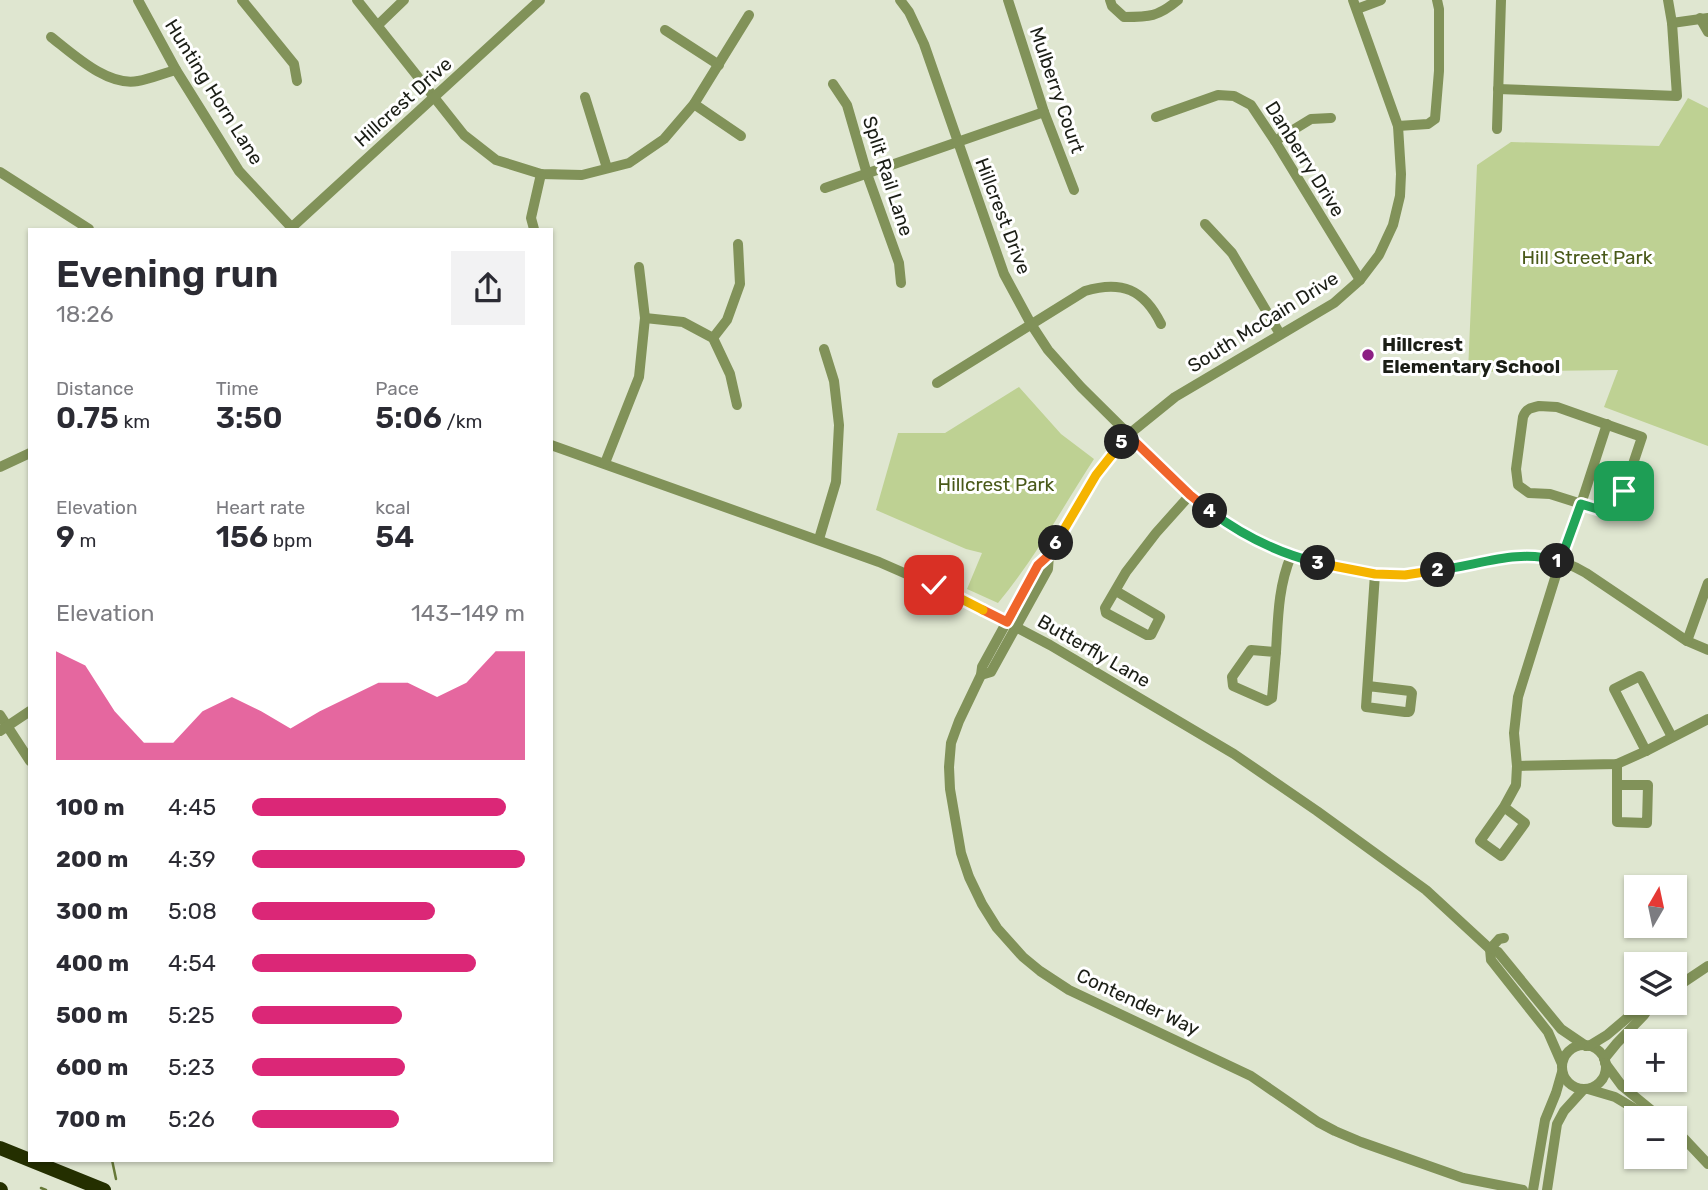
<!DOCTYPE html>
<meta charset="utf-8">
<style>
:root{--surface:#fff;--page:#f2f2f3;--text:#2b2b33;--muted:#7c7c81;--accent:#db2777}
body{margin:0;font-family:Rubik,sans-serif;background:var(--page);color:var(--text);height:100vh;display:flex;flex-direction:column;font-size:26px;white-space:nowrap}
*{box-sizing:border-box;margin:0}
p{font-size:23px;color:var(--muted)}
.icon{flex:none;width:38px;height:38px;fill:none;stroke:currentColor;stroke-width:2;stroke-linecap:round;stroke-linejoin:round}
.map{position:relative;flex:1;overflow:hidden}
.details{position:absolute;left:28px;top:228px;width:525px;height:934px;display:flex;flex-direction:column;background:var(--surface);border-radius:0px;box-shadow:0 2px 5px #0004}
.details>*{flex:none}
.needle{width:46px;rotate:9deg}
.tools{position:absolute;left:1624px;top:875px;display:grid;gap:14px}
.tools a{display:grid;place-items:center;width:63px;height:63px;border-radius:0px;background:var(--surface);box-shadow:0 2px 5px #0004;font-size:35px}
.pin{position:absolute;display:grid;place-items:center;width:60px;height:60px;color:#fff;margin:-30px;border-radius:14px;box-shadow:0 4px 10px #0006}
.km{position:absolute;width:35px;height:35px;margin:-18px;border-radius:50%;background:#222;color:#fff;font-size:19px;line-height:35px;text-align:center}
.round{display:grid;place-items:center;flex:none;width:74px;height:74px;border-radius:0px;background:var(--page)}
.head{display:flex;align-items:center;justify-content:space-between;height:119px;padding:0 28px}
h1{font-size:38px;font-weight:600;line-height:52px}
.metrics{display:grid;grid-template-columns:repeat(3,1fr);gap:10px;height:119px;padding:7px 28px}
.metrics div{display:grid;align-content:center}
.metrics b{font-size:30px;font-weight:600}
.metrics small{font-size:19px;font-weight:400}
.metrics p{font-size:19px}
.chart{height:196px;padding:14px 28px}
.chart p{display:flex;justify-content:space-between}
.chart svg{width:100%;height:126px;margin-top:7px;fill:var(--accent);opacity:.7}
ul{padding:0 28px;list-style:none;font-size:23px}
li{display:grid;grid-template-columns:112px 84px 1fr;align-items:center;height:52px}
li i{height:18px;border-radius:9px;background:var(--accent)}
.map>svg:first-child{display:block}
.green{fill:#bed193}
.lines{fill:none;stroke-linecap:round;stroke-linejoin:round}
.stream{stroke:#677938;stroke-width:2.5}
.minor{stroke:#819259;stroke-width:10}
.highway{stroke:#242f00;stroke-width:14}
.split-1-casing{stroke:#fff;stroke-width:14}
.split-2-casing{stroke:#fff;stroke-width:14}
.split-3-casing{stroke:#fff;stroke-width:14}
.split-4-casing{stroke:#fff;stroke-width:14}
.split-5-casing{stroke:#fff;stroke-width:14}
.split-6-casing{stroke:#fff;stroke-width:14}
.split-7-casing{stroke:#fff;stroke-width:14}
.split-8-casing{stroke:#fff;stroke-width:14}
.split-1{stroke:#22a559;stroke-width:9}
.split-2{stroke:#22a559;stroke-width:9}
.split-3{stroke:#f5b400;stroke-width:9}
.split-4{stroke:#22a559;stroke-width:9}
.split-5{stroke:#f0652b;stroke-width:9}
.split-6{stroke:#f5b400;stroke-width:9}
.split-7{stroke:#f0652b;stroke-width:9}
.split-8{stroke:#f5b400;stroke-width:9}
.poi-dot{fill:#8c1f83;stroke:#fff;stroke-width:2.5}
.labels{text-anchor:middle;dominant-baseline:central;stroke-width:6;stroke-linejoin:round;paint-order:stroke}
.street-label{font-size:19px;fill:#1b1e16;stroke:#fff}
.park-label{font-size:19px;fill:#495919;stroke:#fff}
.poi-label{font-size:19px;font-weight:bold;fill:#1b1e16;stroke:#fff;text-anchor:start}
</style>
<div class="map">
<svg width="1708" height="1190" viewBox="0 0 1708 1190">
<rect width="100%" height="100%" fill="#dfe6d0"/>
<g class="green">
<path d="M1688,98l20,10v338l-104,-39 14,-37 -150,2 9,-207 34,-23 148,4z"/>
<path d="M1019,387l42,47 33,25c-32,49 -59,100 -96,144l-31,-14 15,-36 -16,-4 -90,-39 22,-77h47z"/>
</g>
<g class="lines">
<g class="stream">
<path d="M112,1160l4,19"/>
<path d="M41,1188l5,2"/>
</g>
<g class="minor">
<path d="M138,0l38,70 63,101 54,58"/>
<path d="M242,0l52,64 3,17"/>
<path d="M357,0l107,135 32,25 45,14 41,1 47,-12 35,-24 30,-35 55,-89"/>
<path d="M900,0l9,12 15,32 80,230 27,50 17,26 33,37 109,108c53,43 93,64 161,75 18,3 36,5 53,5 25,-1 50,-7 74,-11 23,-5 45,-10 69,-6 13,2 27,8 39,15l101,68 21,9"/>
<path d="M1008,0l36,112 30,78"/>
<path d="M1110,0l2,6 12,11c25,0 34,0 54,-17"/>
<path d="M1353,0l45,126 3,48 -1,22 -7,29 -14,30 -19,25 -26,23 -159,94 -47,38 -32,40 -47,80 -11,10 -56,102 -1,8 -22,46 -8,22 -2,24 1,22 11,64 8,24 13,27 15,24 26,29 17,14 29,19 182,86 67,46 17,9 26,11 102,36 60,12"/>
<path d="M1357,9l24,-9"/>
<path d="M1700,18l8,14"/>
<path d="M1672,23l36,-5"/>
<path d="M378,25l26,-25"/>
<path d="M665,30l54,35"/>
<path d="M51,37c23,18 57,50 87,44 13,-2 26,-8 38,-11"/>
<path d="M833,84l14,21 20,69 32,89 2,20"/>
<path d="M1498,89l179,7 -5,-73 -4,-23"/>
<path d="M585,97l22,71"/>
<path d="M694,104l47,32"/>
<path d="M1156,117l62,-22 16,1 17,9 24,36 85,139"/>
<path d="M1398,126l30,-2 7,-5 4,-48v-62l-2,-9"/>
<path d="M1497,129l4,-129"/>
<path d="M1275,141l36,-22 20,-1"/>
<path d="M0,172l89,57"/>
<path d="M825,188l219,-76"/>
<path d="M1205,224l27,29 48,81"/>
<path d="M290,229l250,-229"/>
<path d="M534,229l-3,-11 10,-44"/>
<path d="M645,318l38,4 30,16 17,36 7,31"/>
<path d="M713,338l14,-18 13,-36 -2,-40"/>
<path d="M937,383l148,-92c36,-11 59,-2 76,33"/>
<path d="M1539,406l18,1 85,30 -18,54 -10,19 -7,2 -57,-18 -21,-1 -11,-8 -2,-16 7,-52c3,-8 7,-9 16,-11z"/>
<path d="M551,445l328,117 80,35 91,48 184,109 83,57 109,79 64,59 8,3 63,77 25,17"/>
<path d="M605,463l34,-86 6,-59 -6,-51"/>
<path d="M0,467l30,-14"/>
<path d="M819,539l17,-57 3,-57 -5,-44 -10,-32"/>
<path d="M1116,591l44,26 -9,18h-4l-41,-22 -1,-5 21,-36 30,-39 34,-38"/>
<path d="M1687,641l21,-58"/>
<path d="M1251,650l25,2 -4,46 -5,3 -34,-15 -1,-9z"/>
<path d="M1276,652c2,-33 2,-65 15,-96"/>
<path d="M981,675l10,-3 57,-103 1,-14"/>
<path d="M1368,686l42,5 2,2 -2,17 -1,2h-4l-39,-5 9,-133"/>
<path d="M0,715l30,46"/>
<path d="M0,731l30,-20"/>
<path d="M1646,751l-32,-62 26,-13 32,61"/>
<path d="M1617,764v21h31l-1,38 -30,-1v-37"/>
<path d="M1517,766l100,-2 29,-13 62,-32"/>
<path d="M1504,807l-24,34 21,15 24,-33 -21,-16 12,-22 1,-19 -3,-33 4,-36 42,-135 21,-58 26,-80"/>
<path d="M1490,949l1,11 57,72 14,32"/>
<path d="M1490,949l9,-10 5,-1"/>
<path d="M1675,988l33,-22"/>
<circle cx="1584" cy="1067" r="22"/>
<path d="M1589,1046l18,-11 32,-27 14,-5"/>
<path d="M1604,1059l13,-16 27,-28 8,-12"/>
<path d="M1605,1063l17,23 39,32"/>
<path d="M1588,1089l27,8 35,21"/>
<path d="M1675,1129l33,35"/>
<path d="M1533,1190l12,-70 11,-27 6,-21"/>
<path d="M1547,1190l10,-66 7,-13 20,-22"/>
</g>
<g class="highway">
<path d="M0,1148l104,42"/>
<path d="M0,1189l1,1"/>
</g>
</g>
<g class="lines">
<g class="split-1-casing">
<path id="split-1" d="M1557,561l3,1 21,-58 26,8 7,-2 10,-19"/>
</g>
<g class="split-2-casing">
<path id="split-2" d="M1438,570c38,-4 81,-22 119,-9"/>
</g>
<g class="split-3-casing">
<path id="split-3" d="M1318,563l57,11 30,1 33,-5"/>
</g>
<g class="split-4-casing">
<path id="split-4" d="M1210,511c33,25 68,42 108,52"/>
</g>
<g class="split-5-casing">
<path id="split-5" d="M1122,442l6,-7 62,60 20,16"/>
</g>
<g class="split-6-casing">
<path id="split-6" d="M1056,543l40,-68 26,-33"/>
</g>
<g class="split-7-casing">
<path id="split-7" d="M983,610l24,12 31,-57 11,-10 7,-12"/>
</g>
<g class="split-8-casing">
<path id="split-8" d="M934,585l49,25"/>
</g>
<use href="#split-1" class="split-1"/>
<use href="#split-2" class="split-2"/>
<use href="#split-3" class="split-3"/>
<use href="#split-4" class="split-4"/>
<use href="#split-5" class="split-5"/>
<use href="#split-6" class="split-6"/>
<use href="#split-7" class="split-7"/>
<use href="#split-8" class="split-8"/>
</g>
<circle class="poi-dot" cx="1368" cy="355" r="7"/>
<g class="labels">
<g class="street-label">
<text transform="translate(1057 90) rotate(71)">Mulberry Court</text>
<text transform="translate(214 92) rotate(58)">Hunting Horn Lane</text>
<text transform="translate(403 102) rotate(-42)">Hillcrest Drive</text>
<text transform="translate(1305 159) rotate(58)">Danberry Drive</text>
<text transform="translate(888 176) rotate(72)">Split Rail Lane</text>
<text transform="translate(1003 216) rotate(69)">Hillcrest Drive</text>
<text transform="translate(1263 322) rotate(-32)">South McCain Drive</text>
<text transform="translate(1094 651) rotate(30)">Butterfly Lane</text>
<text transform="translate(1138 1002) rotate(25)">Contender Way</text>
</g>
<g class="park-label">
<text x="1587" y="257">Hill Street Park</text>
<text x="996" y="484">Hillcrest Park</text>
</g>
<g class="poi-label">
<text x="1382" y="344">Hillcrest<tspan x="1382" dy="22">Elementary School</tspan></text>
</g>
</g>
</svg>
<div class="tools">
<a><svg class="needle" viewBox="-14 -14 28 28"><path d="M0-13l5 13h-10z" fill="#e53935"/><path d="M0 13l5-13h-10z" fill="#7c7c81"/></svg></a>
<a><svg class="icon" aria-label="layers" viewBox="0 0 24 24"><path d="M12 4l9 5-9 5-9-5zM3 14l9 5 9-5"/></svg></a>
<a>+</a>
<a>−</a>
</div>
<div class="pin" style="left:1624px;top:491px;background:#1e9e55"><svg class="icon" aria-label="arrive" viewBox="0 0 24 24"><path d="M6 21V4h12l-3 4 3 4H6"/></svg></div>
<div class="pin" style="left:934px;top:585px;background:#d93025"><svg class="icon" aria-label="check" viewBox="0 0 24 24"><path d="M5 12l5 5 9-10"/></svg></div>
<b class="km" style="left:1557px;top:561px">1</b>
<b class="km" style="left:1438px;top:570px">2</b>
<b class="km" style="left:1318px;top:563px">3</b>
<b class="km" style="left:1210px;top:511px">4</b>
<b class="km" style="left:1122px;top:442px">5</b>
<b class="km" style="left:1056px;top:543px">6</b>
<section class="details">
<div class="head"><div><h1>Evening run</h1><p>18:26</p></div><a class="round"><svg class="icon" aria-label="share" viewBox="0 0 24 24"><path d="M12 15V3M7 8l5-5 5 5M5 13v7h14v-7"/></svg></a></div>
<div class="metrics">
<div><p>Distance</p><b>0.75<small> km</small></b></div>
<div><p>Time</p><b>3:50</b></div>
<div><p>Pace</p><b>5:06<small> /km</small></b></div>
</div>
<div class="metrics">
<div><p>Elevation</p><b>9<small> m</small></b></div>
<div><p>Heart rate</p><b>156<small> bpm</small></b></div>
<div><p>kcal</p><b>54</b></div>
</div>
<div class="chart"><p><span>Elevation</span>143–149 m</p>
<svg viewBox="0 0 160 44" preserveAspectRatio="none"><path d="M0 44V6L10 11L20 27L30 38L40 38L50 27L60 22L70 27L80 33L90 27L100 22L110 17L120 17L130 22L140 17L150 6L160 6V44z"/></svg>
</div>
<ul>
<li><b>100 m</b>4:45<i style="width:93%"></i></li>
<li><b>200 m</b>4:39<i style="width:100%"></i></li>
<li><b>300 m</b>5:08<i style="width:67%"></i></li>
<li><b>400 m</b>4:54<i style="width:82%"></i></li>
<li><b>500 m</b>5:25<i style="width:55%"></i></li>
<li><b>600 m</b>5:23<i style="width:56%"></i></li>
<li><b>700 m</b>5:26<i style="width:54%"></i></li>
</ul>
</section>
</div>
